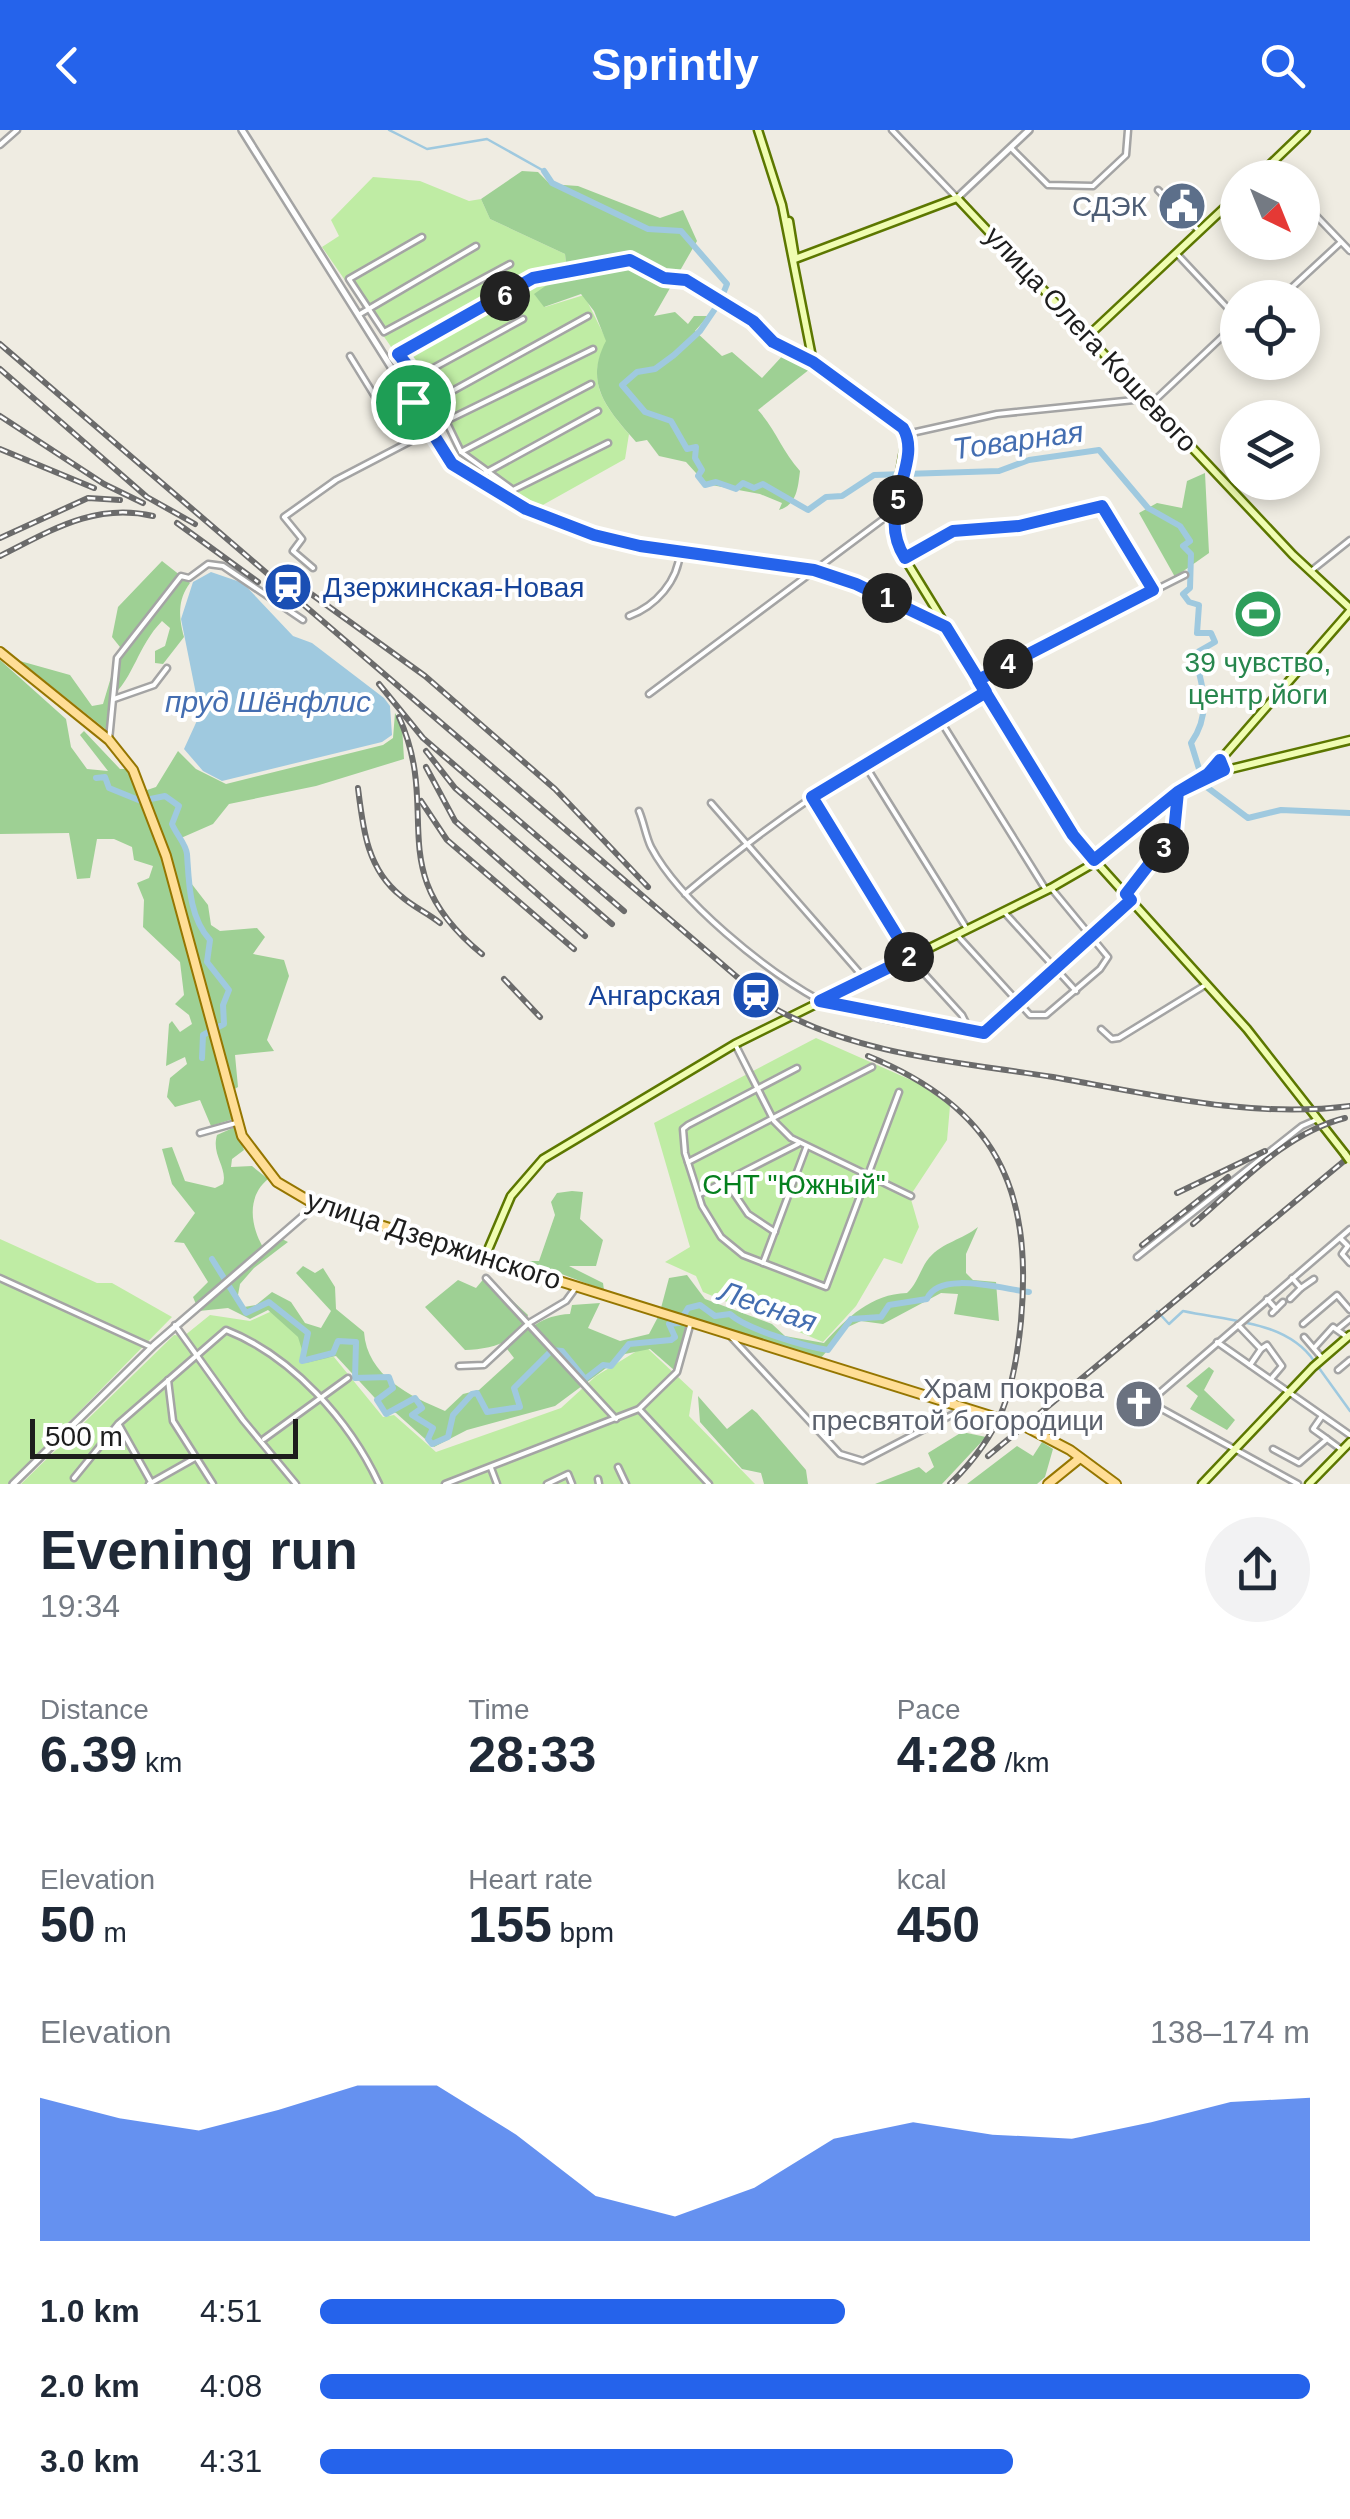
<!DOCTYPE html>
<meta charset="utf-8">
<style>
:root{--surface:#fff;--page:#f2f2f3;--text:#1f2937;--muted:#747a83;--accent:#2563eb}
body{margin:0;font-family:Arial,sans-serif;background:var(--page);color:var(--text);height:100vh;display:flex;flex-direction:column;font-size:38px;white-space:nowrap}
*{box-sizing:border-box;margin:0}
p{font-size:32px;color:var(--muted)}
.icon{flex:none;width:55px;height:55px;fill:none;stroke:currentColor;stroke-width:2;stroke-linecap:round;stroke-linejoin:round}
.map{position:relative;height:1354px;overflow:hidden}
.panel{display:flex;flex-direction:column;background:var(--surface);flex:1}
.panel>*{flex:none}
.needle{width:65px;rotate:137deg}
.buttons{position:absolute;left:1220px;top:30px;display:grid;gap:20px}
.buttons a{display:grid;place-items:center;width:100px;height:100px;border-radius:50%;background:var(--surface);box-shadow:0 5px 15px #0003;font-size:50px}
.scale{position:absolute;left:30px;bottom:25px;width:268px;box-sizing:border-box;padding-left:10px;border:5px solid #1d1d1d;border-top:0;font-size:28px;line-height:35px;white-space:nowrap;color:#1d1d1d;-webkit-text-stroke:8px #fff;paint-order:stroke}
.pin{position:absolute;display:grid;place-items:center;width:85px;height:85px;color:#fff;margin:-42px;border:5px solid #fff;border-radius:50%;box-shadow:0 2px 10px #0007}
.km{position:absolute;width:50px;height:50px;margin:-25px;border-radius:50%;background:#222;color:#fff;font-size:28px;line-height:50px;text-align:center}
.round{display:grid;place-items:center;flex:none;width:105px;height:105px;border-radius:52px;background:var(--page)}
.head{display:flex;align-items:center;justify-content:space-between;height:170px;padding:0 40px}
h1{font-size:55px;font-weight:800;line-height:75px}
.stats{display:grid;grid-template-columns:repeat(3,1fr);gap:15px;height:170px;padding:10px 40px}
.stats div{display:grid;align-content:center}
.stats b{font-size:50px;font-weight:800}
.stats small{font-size:28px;font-weight:400}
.stats p{font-size:28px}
.chart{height:280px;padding:20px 40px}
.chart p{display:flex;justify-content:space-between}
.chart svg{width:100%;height:180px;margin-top:10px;fill:var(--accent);opacity:.7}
ul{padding:0 40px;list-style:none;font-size:32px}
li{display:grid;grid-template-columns:160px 120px 1fr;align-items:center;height:75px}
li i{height:25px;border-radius:12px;background:var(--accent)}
header{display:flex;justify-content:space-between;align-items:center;height:130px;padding:0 40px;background:var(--accent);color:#fff;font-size:45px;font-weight:800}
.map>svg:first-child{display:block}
.grass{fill:#bfeca4}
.forest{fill:#9ed094}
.water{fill:#9fc9df}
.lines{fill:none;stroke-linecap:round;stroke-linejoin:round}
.stream{stroke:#9fc9df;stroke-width:2.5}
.river{stroke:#9fc9df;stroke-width:6}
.minor-casing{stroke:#a4a4a4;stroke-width:9}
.tertiary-casing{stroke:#a4a4a4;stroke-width:10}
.secondary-casing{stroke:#5c7700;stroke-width:11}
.primary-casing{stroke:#957600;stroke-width:12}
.minor{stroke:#fff;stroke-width:4}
.tertiary{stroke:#fff;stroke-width:5}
.secondary{stroke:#f0fdb2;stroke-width:6}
.primary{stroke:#ffde96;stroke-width:8}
.rail-casing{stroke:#6b6b6b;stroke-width:6}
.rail{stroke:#fff;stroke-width:2.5;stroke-dasharray:8;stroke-linecap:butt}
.secondary-bridge-casing{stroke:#5c7700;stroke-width:11;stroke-linecap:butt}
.secondary-bridge{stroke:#f0fdb2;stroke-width:6}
.route-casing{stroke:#fff;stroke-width:20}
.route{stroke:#2563eb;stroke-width:12}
.labels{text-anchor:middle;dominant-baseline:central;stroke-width:8;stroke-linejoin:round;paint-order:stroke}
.service-label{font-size:28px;fill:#4e5e75;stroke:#fff;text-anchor:end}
.street-label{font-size:28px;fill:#1d1d1d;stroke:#fff}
.transit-label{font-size:28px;fill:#164399;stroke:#fff;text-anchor:start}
.leisure-label{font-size:28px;fill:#27864d;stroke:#fff}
.park-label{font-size:28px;fill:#05801e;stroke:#fff}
.worship-label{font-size:28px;fill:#5b616d;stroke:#fff;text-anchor:end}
.water-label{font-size:30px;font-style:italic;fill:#446eb1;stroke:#fff}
</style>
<header><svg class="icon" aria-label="back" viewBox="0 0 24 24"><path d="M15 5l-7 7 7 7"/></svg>Sprintly<svg class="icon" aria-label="search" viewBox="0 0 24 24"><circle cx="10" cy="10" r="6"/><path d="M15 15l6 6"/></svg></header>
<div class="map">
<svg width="1350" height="1354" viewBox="0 0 1350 1354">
<rect width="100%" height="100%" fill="#efece2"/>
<g class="grass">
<path d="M373,47l47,4 49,20 12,-2 9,20 75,35 2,17 -32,24 10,12 39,-12 23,46c-22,39 -4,63 22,93l-4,25 -84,47 -68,-37 -17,-18 -23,-55 -37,-42 -74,-107 17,-11 -8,-16z"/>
<path d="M816,908l104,46 30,22 -3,34 -37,56 9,31 -17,37 -18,-6 -28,48 -33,36 -120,-50 -7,-16 -31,-14 25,-15 -36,-124z"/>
<path d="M0,1109l97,44h15l60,34 -164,167h-8z"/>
<path d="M272,1181l31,27 -1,22 32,-3 49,60 11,-2 42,37 125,-44 35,-32 49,-30 48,45 -4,25 66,68h-734l153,-149 10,1 26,-21 40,6z"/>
</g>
<g class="forest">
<path d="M522,41l16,1 12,12 28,2 82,32 23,-8 14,31 -43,75 21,-4 13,12 6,-8h14l-13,15 27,25 10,-4 30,26 24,-26 24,17 -52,41c18,20 24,41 42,61 -2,16 -3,34 -21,39l3,-7 -22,-9 -54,-10 -20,-22 -27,-6 -12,-16 -11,2c-28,-32 -53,-58 -30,-101l-12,-30 -13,-17 -37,13 -10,-13 33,-23 -2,-17 -75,-35 -9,-20z"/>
<path d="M1205,343l4,80 -34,24 -36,-64 18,-10 25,5 5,-27z"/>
<path d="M162,431l28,22c-13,17 -11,35 -6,54l-21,27 -8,-1v-12l10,-5 5,-18 -8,-7c-25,26 -27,55 -52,78l-1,33 -89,-71 50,14 22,31 11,-2 17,-57 -8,-10 6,-30z"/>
<path d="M0,530l66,59 5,28 16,22 21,2 -28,-36 4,-4 36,38h9l12,23 15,-5 22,-36 18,18 30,15 157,-39 10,-7 2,-25 7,13 2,33 -88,27 -87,18 -16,20 -32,14 10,45 17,22 3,20 9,6 37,-3 8,9 -12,17 31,6 5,16 -22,64 7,11 -39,4 3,32 -12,7 7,25 -22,7 -11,-26 -25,7 -8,-10 3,-19 17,-14 -2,-7 -19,9 3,-42 3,-3 8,11 12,-8 -3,-9 -14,-11 9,-9 -4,-33 -37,-35 1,-27 -7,-17 12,-5 4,-12 -19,-6 -2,-13 -18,-8h-17l-7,39 -13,1 -8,-46 -69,1z"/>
<path d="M235,997l9,23 -12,9 -1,8 21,-1 16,13c-23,19 -17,51 -2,73l16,-13 6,3 -34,26 -14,16 -2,11 6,12 12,-2 16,-13 19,10 14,21 16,5 10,-17 -35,-38 7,-7 12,7 8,-5 12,19 1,22 28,23c3,44 46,64 81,79l18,-17 16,-4 35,-32 -7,-9c19,-19 35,-34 63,-35l2,-9 28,-2 -12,25 32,13 29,-7 10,-19 27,10 -12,45 -24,-21 -25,5 -70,52 -88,24 -33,17 -38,-34 -10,-3 -50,-54 -30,7 -8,-26 -30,-27 -18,9 -22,-11 -29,3 -6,-14 15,-15 -24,-39 -10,-1 21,-29 -23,-29 -10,-35 10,-2 13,34 30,7 8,-4c5,-16 -12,-29 -6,-49z"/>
<path d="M572,1061l11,1 -3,27 23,21 -7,26h-27l34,17 1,7 -77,-29h12l16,-46 -4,-13 6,-9z"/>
<path d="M978,1097l-12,27v19l7,7 23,2 3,39 -45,-7 4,-20 -17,-1 -58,31 -22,-3 -13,6 -28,32 -159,-51 8,-30 18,-3 18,24 67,25 13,12 39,7c23,-25 47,-49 83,-50 11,-10 13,-24 22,-35 14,-16 33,-18 49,-31z"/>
<path d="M486,1146l42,39c-10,28 -37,34 -63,35l-40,-43 33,-27 18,8z"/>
<path d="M1209,1237l5,4 -10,19 31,30 -8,10 -37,-21 8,-13 -12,-10z"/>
<path d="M698,1266l29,33 25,-20 5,4 49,57 2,14h-44l-3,-11 -19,-4 -42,-47z"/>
<path d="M962,1302l24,5 -44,47h-67l44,-17 7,6 8,-6 -6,-14z"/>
<path d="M1042,1312l11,7 -8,28 -8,7h-70l50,-38 16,10z"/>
</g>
<path class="water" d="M211,442l32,11 50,53 19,7 72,55 6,8 2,29 -10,7 -160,39 -19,-10 -19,-22 16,-35 -19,-95 12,-37z"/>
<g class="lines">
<g class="stream">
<path d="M389,0l38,19 60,-10 57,32"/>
<path d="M1157,1181l12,13 14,-13c46,10 104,10 131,50"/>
<path d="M1319,1238l31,43"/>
</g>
<g class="river">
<path d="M544,41l8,12 96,46 33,2 46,53 -6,15"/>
<path d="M719,173l-19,28 -26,24 -19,14 -18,3 -15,13 23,27 26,9 16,28 9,-2 -1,11 7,12 -4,6 7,9 11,-3 20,7 7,-6 11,5 9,-4 45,26 18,-13 16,-1 32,-21 125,-4 30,-11 70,-10 49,58 32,18 10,15 -7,5 8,8 -1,34 -7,6 6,8 10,3 -2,28h14l4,9 -21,12c9,32 18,59 -3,89l13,42 44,33 33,-8 69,3"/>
<path d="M96,648l9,-1 4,11 32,13 24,-5 14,10 -7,18c4,10 14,20 15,30 2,29 2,63 23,86l-3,22 22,28 -6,15 1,19 -21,11 -1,23"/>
<path d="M212,1129l34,54 23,-11 39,31 -6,28 31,-8 5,-12 18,1 -1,36 34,-1 4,11 -16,12 9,14 29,-16 7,10 -10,7 21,13 -5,11 4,5 16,-7 5,-22 19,-21 5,-1 10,19 33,-5 -6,-19 38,-38 10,1 23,28 18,-14 8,1 18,-22 42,-4 4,-3 -6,-13 10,-1 9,-15 12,-3 15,11 15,-2c16,15 73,32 98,36l23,-31 30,-2 8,-12 38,-6c11,-29 75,-10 102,-7"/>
</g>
<g class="minor-casing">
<g id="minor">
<path d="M892,0l65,68"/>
<path d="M0,15l17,-15"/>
<path d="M1011,18l37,37 45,1 33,-31 2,-25"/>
<path d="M1269,35l12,13"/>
<path d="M1158,60l41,41"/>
<path d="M1302,71l48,50"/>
<path d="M422,107l-73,42 35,53 126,-68"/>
<path d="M1176,123l62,66"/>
<path d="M1273,168l14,-6 54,-50"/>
<path d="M360,184l116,-68"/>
<path d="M350,226l53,86"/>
<path d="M417,247l106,-58"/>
<path d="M1152,273l71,-67 15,-6"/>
<path d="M427,275l161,-89"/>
<path d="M446,291l147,-72"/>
<path d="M907,304l90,-20 147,-15"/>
<path d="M608,313l-95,47 -52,-38 -29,-60 -34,-38 135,-76 96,-18 35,18 22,3 67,40 20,21 40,20"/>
<path d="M461,322l130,-68"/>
<path d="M485,343l113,-62"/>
<path d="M907,427l46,-26 66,-5 81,-22 53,86"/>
<path d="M313,438l-20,-17 9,-12 -18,-22 52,-37 94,-49 -2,-25 -12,-4"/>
<path d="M1311,441l39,-31"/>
<path d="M629,486c27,-10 49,-35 51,-64"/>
<path d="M979,549l206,-104"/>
<path d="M649,564l233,-174 10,-3"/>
<path d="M114,569l40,-14 13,-17"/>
<path d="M940,590l106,170"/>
<path d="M109,610l8,-82 64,-82 8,2 19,-14 15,2 80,54"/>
<path d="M865,635l102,164"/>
<path d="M812,667l97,160 53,58 8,16"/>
<path d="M711,673l154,176"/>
<path d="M639,681c5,12 7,26 12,36 29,55 114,123 168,153 28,15 132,33 165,33l147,-133"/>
<path d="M685,764c92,-78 195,-145 301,-202"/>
<path d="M1005,783l71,78"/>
<path d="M957,805l73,80h16l54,-46 8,-12 -57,-69"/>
<path d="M1101,899l11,10 7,-1 88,-54"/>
<path d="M735,914l39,77 17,17 120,58"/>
<path d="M797,938l-109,57 -5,4 2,24 17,53 19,31 22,18 83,32 73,-195"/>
<path d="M200,1003l36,-10"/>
<path d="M688,1032l184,-95"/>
<path d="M727,1053l21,31 27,18"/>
<path d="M700,1064l98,-50"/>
<path d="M1340,1108l8,8 -6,8 8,9"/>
<path d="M1137,1127l165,-131 16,-7"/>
<path d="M763,1133l43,-115"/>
<path d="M0,1148l151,69"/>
<path d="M486,1148l130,141"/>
<path d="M1292,1148l9,10 13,-9"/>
<path d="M1267,1169l9,10 -4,4"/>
<path d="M1290,1169l11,-11"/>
<path d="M1276,1179l7,-7"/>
<path d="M1303,1194l34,-29 13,15"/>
<path d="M175,1195l68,95 53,64"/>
<path d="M1238,1195l23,24 6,-4 15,21 -11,13"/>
<path d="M1339,1198l11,-9"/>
<path d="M1304,1207l18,21"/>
<path d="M732,1208l108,116 23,7 100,-52"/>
<path d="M1217,1212l133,93"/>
<path d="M1314,1218l19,-21 14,10"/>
<path d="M1250,1235l11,-16"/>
<path d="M459,1236l25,-1 45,-42 37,-22 11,-15"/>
<path d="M1338,1240l12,-10"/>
<path d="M168,1250l5,41 40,63"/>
<path d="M639,1279l70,75"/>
<path d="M1322,1286l-9,13 14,10"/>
<path d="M119,1295l32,57"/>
<path d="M264,1309l84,-61"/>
<path d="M1273,1319l26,14 28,-24 15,11"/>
<path d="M618,1337l8,17"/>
<path d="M491,1338l6,16"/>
<path d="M74,1348l44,-54 108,-94c66,26 124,91 153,154"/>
<path d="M598,1349l1,5"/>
<path d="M149,1354l46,-26"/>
<path d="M445,1354l194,-75 38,-37 14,-50"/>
<path d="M547,1354l21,-10 4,10"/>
<path d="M1298,1354l-138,-76 -5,-11 195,-168"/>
</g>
</g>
<g class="tertiary-casing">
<g id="tertiary">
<path d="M242,0l210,334c69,49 144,76 227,88 46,7 92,8 137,19 44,11 87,33 127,54"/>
<path d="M957,68l72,-68"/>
<path d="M13,1354l141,-139 162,-140"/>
</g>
</g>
<g class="secondary-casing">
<g id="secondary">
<path d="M758,0l24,75 31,157 79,55 15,17 -16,89 3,18 186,303 167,185 98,125"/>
<path d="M1256,48l50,-48"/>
<path d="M789,91l6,37"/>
<path d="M795,129l162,-61 336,357 57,53"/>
<path d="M1089,205l149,-140"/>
<path d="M1209,643l141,-162"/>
<path d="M1126,764l48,-61 4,-40"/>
<path d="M485,1127l26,-61 32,-37 192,-115 316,-156 38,-22 89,-74 28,-17 144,-35"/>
<path d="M1202,1354l111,-117 37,-32"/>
<path d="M1309,1354l41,-42"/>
</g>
</g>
<g class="primary-casing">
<g id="primary">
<path d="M0,522l109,88 24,30 33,86 76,280 35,46 39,23 710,222 44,23 46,34"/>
<path d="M1048,1354l32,-26"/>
</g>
</g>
<use href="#minor" class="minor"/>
<use href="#tertiary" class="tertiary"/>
<use href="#secondary" class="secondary"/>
<use href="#primary" class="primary"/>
<g class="rail-casing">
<g id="rail">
<path d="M0,214l772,663c85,48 186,55 281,70 98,17 197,42 297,29"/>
<path d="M0,239l147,128 48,27"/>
<path d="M0,286l104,68 39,19"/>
<path d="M0,319l94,39"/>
<path d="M177,393l81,59"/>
<path d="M0,408l88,-40 32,2"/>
<path d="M0,426c50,-25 95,-54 153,-40"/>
<path d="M289,448l136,98 130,113 93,98"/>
<path d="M379,554l44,54 201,173"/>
<path d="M399,587c44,98 -19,153 83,237"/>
<path d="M426,621l29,37 157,136"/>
<path d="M426,637l29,54 130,115"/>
<path d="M358,658c5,41 9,81 43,108 12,11 27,17 39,27"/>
<path d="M421,671l26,39 127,109"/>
<path d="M504,849l36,38"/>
<path d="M868,926c127,52 165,131 153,265 -7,71 -19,112 -71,163"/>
<path d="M1177,1063l88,-42"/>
<path d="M1193,1094c46,-39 92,-91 152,-106"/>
<path d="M1142,1115l86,-68"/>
<path d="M988,1326l362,-300"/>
</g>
</g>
<use href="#rail" class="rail"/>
<g class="secondary-bridge-casing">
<path id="secondary-bridge" d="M1345,1024l5,7"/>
</g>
<use href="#secondary-bridge" class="secondary-bridge"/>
</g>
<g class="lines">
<g class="route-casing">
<path id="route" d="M413,272l39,62 74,45 68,26 46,11 174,24 42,14 90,43 40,65 -174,105 98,160 -90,44 164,32 147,-133 -5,-6 48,-62 4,-40 30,-18 12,-14 4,10 -46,22 -84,68 -21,-25 -95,-155 175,-90 -51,-84 -83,20 -66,5 -48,27c-31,-48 19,-95 -2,-130l-90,-66 -40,-20 -20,-21 -67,-41 -22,-2 -34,-18 -97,18 -135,76 38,46 -9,5 -14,-3"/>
</g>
<use href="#route" class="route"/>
</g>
<defs>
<g id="civic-disc" transform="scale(2.5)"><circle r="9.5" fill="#5c6f8a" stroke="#fff"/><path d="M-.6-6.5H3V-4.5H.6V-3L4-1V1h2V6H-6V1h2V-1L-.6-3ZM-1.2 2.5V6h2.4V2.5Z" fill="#fff"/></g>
<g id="station-disc" transform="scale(2.5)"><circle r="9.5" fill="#1a4fb4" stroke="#fff"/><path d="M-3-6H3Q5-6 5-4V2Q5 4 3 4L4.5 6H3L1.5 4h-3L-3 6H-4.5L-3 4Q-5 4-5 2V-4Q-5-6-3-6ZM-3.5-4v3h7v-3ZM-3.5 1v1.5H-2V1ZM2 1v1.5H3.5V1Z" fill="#fff"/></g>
<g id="stadium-disc" transform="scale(2.5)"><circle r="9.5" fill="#2e9e5b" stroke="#fff"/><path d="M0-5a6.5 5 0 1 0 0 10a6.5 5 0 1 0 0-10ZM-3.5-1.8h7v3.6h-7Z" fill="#fff"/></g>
<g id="church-disc" transform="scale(2.5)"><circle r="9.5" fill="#6b7280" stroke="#fff"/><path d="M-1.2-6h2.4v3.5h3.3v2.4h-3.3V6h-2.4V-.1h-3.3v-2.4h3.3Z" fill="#fff"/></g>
</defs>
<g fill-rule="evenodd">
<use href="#civic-disc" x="1182" y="76"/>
<use href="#station-disc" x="288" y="457"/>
<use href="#stadium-disc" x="1258" y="484"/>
<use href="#station-disc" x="756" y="865"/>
<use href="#church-disc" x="1139" y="1274"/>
</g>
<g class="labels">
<g class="service-label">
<text x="1147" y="76">СДЭК</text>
</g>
<g class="street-label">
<text transform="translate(1091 209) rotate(47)">улица Олега Кошевого</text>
<text transform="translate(434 1110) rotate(18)">улица Дзержинского</text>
</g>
<g class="transit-label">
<text x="323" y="457">Дзержинская-Новая</text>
<text x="721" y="865" text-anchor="end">Ангарская</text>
</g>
<g class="leisure-label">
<text x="1258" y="532">39 чувство,<tspan x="1258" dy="32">центр йоги</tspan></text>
</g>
<g class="park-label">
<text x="794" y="1054">СНТ "Южный"</text>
</g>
<g class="worship-label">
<text x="1104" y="1258">Храм покрова<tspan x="1104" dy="32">пресвятой богородици</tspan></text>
</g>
<g class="water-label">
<text transform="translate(1018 310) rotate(-8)">Товарная</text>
<text x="268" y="571">пруд Шёнфлис</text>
<text transform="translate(768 1176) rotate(19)">Лесная</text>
</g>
</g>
</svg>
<div class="buttons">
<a><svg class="needle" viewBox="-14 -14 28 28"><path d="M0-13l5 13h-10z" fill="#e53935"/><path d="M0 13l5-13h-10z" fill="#747a83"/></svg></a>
<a><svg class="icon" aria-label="locate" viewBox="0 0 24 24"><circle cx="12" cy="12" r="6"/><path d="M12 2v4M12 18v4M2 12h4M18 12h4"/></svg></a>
<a><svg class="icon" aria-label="layers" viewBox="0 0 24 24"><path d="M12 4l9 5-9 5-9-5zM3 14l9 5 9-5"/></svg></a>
</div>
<div class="scale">500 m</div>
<div class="pin" style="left:413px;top:272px;background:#1e9e55"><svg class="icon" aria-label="arrive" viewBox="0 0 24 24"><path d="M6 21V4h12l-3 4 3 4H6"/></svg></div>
<b class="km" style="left:887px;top:468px">1</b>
<b class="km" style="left:909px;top:827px">2</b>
<b class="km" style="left:1164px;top:718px">3</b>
<b class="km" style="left:1008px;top:534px">4</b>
<b class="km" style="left:898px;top:370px">5</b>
<b class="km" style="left:505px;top:166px">6</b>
</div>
<section class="panel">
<div class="head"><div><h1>Evening run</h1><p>19:34</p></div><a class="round"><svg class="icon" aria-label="share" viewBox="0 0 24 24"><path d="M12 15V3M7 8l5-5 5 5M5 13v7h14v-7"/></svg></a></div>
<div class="stats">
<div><p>Distance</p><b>6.39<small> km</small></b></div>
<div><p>Time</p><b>28:33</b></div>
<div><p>Pace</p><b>4:28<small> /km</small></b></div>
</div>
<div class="stats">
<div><p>Elevation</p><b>50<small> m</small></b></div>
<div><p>Heart rate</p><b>155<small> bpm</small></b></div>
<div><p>kcal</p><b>450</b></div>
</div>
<div class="chart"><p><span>Elevation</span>138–174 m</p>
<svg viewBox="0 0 160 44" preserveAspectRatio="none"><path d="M0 44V9L10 14L20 17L30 12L40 6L50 6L60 18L70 33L80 38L90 31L100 19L110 15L120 18L130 19L140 15L150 10L160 9V44z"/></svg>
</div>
<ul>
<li><b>1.0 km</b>4:51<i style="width:53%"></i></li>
<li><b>2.0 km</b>4:08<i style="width:100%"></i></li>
<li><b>3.0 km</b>4:31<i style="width:70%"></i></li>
</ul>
</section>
